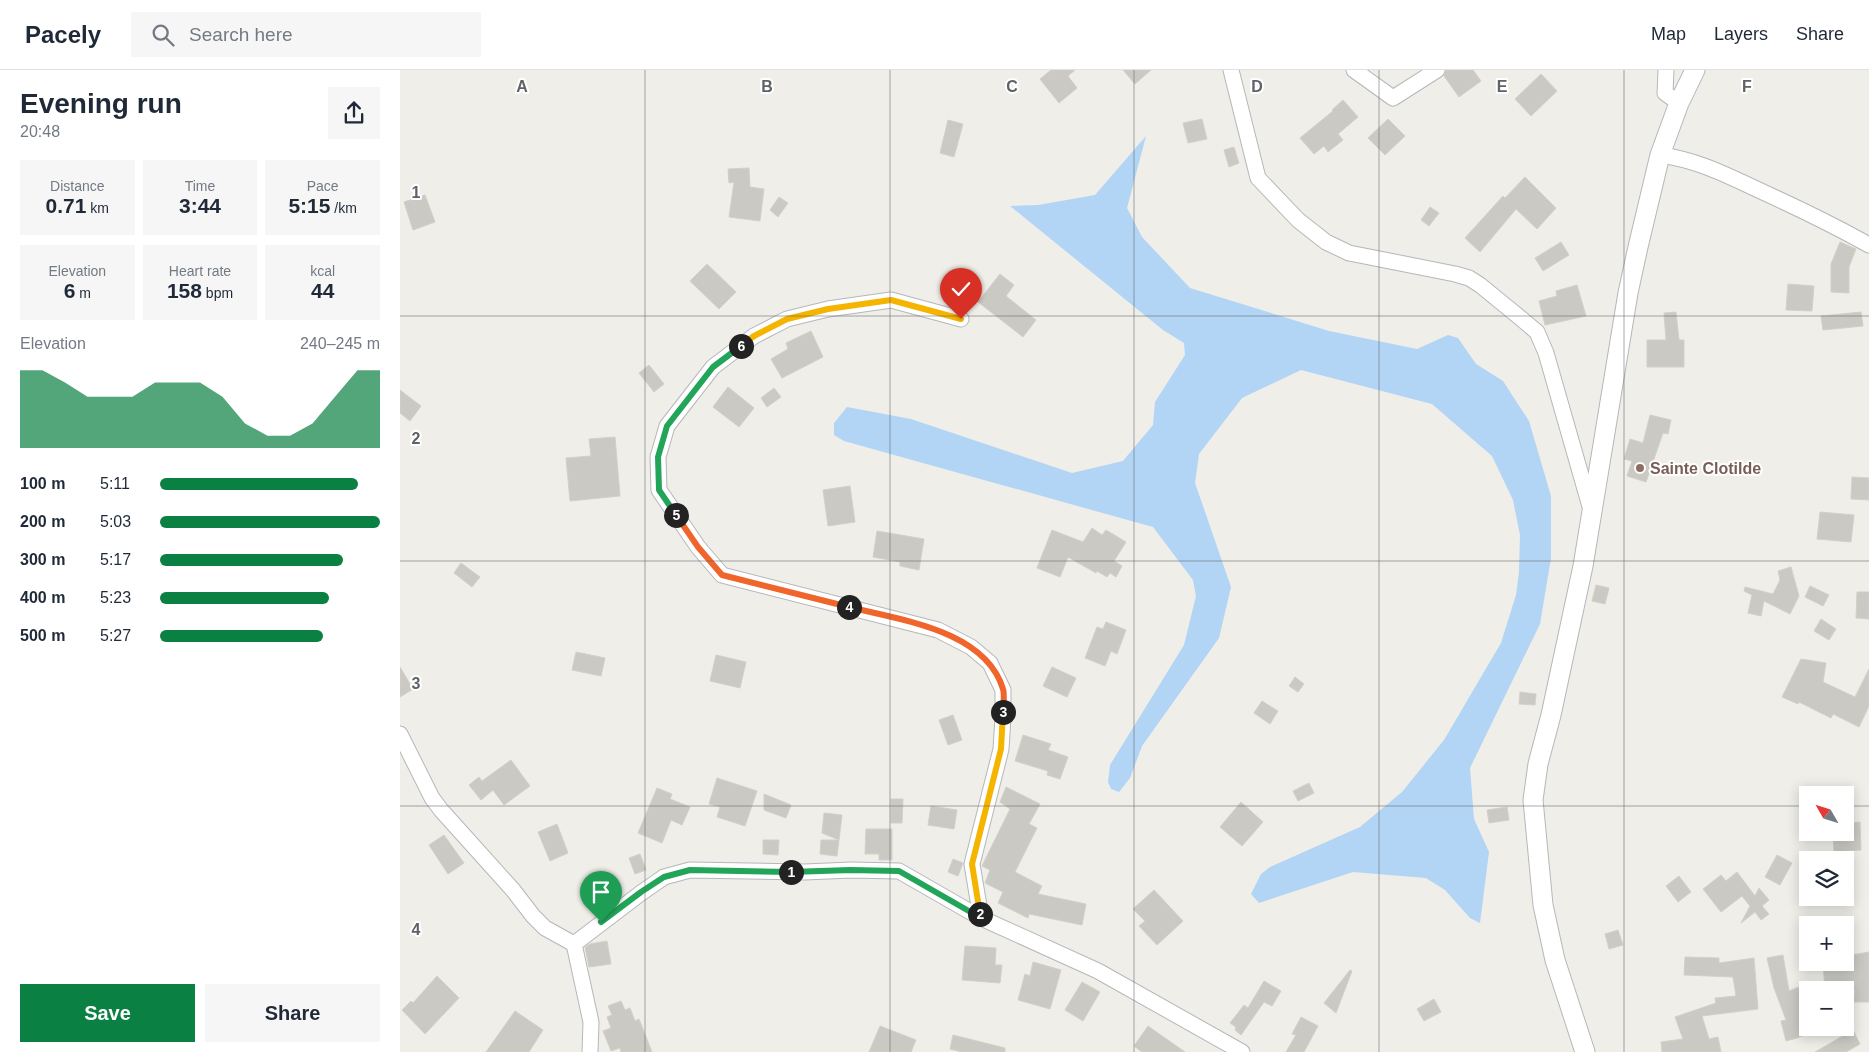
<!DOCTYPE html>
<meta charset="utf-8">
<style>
:root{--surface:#fff;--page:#f6f6f7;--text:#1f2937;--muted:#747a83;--line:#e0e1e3;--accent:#0b8043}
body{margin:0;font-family:Helvetica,sans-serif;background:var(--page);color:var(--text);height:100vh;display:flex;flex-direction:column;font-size:19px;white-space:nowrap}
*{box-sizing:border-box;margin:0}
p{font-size:16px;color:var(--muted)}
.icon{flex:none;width:28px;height:28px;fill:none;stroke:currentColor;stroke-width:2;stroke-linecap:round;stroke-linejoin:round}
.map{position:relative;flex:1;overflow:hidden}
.drawer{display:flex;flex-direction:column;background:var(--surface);width:400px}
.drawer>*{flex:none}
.needle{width:32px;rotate:309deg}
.controls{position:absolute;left:1399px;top:716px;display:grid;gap:10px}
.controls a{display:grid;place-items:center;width:55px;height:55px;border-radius:0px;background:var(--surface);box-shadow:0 2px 12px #0003;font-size:25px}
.pin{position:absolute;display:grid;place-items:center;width:42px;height:42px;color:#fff;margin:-51px -21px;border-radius:50% 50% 50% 0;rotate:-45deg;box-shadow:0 0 5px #0007}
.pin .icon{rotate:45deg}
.km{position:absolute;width:25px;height:25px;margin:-12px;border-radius:50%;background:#222;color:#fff;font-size:14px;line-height:25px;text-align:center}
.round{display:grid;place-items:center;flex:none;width:52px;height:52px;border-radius:0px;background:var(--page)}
.overview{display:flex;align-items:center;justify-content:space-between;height:85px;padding:0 20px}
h1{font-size:28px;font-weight:700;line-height:38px}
.metrics{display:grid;grid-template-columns:repeat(3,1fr);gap:8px;height:85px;padding:5px 20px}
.metrics div{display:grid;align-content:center;border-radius:0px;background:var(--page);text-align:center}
.metrics b{font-size:21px;font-weight:700}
.metrics small{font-size:14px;font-weight:400}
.metrics p{font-size:14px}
.chart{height:140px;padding:10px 20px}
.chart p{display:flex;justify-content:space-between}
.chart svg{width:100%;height:90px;margin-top:5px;fill:var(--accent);opacity:.7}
.button{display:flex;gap:10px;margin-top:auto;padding:10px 20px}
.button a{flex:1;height:58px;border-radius:0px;background:var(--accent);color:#fff;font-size:20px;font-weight:700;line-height:58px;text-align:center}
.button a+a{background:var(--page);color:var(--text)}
ul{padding:0 20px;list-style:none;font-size:16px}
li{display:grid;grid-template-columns:80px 60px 1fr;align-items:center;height:38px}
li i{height:12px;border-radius:6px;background:var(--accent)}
header{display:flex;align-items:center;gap:30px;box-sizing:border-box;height:70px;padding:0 25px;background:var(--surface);border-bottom:1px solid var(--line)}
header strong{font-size:24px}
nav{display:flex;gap:28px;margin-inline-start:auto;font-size:18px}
.search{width:350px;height:45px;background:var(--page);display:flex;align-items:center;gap:12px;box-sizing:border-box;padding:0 18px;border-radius:0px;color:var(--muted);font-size:19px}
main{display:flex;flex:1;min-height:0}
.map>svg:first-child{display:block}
.water{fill:#b2d4f5}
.building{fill:#cbc9c4;stroke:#d3d0c7}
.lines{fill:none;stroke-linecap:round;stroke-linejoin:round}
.minor-casing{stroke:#b5b7ba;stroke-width:17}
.tertiary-casing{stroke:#b5b7ba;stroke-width:21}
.minor{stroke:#fff;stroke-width:15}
.tertiary{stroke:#fff;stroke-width:19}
.split-1-casing{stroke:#fff;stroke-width:10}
.split-2-casing{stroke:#fff;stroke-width:10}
.split-3-casing{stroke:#fff;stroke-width:10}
.split-4-casing{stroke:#fff;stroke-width:10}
.split-5-casing{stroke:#fff;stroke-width:10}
.split-6-casing{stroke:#fff;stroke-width:10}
.split-7-casing{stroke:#fff;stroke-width:10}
.split-1{stroke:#22a559;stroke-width:6}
.split-2{stroke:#22a559;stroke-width:6}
.split-3{stroke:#f5b400;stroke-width:6}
.split-4{stroke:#f0652b;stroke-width:6}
.split-5{stroke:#f0652b;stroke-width:6}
.split-6{stroke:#22a559;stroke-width:6}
.split-7{stroke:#f5b400;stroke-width:6}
.grid{fill:none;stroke:#5f6266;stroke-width:1;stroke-opacity:0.55}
.education-dot{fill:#8d6e63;stroke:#fff;stroke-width:2}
.labels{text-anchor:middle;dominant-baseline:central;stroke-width:4;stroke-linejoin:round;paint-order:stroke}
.education-label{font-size:16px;font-weight:bold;fill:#785e54;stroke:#fff;text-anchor:start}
.grid-label{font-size:16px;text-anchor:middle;font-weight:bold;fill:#5f6266;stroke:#fff;stroke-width:4;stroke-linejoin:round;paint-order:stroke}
</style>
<header>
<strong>Pacely</strong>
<div class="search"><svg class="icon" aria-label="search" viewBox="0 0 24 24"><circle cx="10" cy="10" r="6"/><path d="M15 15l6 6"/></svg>Search here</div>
<nav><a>Map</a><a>Layers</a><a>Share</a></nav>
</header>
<main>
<section class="drawer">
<div class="overview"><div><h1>Evening run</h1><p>20:48</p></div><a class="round"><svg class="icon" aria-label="share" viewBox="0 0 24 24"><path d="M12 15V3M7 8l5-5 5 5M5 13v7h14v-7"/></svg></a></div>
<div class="metrics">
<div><p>Distance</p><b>0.71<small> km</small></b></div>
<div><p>Time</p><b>3:44</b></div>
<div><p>Pace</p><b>5:15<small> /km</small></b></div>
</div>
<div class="metrics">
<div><p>Elevation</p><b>6<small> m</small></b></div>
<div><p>Heart rate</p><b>158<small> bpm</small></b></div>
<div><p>kcal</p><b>44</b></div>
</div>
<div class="chart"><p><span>Elevation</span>240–245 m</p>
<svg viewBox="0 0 160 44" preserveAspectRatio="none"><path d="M0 44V6L10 6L20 12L30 19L40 19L50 19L60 12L70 12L80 12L90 19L100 32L110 38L120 38L130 32L140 19L150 6L160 6V44z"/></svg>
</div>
<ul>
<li><b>100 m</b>5:11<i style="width:90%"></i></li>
<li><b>200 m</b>5:03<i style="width:100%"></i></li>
<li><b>300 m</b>5:17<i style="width:83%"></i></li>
<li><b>400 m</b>5:23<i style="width:77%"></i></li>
<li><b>500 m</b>5:27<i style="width:74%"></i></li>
</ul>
<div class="button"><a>Save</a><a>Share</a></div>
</section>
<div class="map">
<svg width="1469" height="982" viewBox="0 0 1469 982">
<rect width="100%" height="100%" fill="#efeee8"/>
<path class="water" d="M746,66l-19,72 15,29 48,51 139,43 88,18 31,-14 10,3 18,26 27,17 26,40 22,75v62l-11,66 -70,144 4,51 15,33 -9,71 -10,-5 -25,-28 -19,-12 -73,-6 -94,31 -8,-9 10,-20 9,-7 90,-40 42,-35 42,-52 57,-97 15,-48 3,-23 1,-37 -7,-35 -21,-44 -60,-52 -131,-34 -59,28 -43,56 -4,29 36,104 -12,51 -77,108 -12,32 -11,14 -8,-3 -3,-7 2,-17 74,-120 12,-49 -3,-16 -40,-53 -309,-86 -10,-6v-12l13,-16 64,12 161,54 51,-12 30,-36 2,-23 30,-47 -1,-12 -21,-13 -153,-124 28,-1 57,-10z"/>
<g class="building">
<path d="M651,0h24l-7,6 9,12 -18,15 -19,-24z"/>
<path d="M723,0h28l-16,14z"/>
<path d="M1046,0h27l8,11 -22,16 -15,-21z"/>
<path d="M1141,4l16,17 -26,25 -16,-17z"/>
<path d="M943,30l15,17 -20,17 5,6 -15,12 -4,-6 -10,8 -14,-16 33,-27 -1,-1z"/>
<path d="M802,49l5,20 -19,4 -5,-20z"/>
<path d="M988,49l17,17 -20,19 -17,-17z"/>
<path d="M548,50l15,4 -9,33 -14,-4z"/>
<path d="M834,77l5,16 -10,4 -5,-17z"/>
<path d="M349,98l1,19 14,2 -4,32 -31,-4 5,-35 -5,1 -1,-14z"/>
<path d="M1125,107l31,31 -19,21 -21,-20 -36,43 -15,-14 38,-42 2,2z"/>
<path d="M25,125l10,27 -22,8 -9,-28z"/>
<path d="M379,127l9,6 -10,14 -8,-7z"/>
<path d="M1030,137l9,6 -10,13 -8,-6z"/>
<path d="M1161,172l8,13 -26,16 -8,-13z"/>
<path d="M1440,172l16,7 -7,18v26l-18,-1v-28z"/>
<path d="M307,194l29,28 -17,17 -29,-28z"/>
<path d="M600,204l14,11 -8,11 30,24 -13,17 -45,-35z"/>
<path d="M1388,214l26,2 -2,25 -26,-1z"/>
<path d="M1177,215l9,31 -41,9 -6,-24 18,-5 -1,-5z"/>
<path d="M1276,242l3,28h5v27h-37v-27h19l-2,-27z"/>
<path d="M1461,242l2,14 -40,4 -2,-14z"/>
<path d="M411,261l12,26 -41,21 -11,-19 17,-10 -2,-6z"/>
<path d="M249,295l15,19 -10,8 -15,-19z"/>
<path d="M328,317l26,21 -15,19 -26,-20z"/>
<path d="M374,318l7,9 -14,10 -6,-9z"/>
<path d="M0,320l21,16 -11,15 -10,-8z"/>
<path d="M1250,345l21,5 -3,14 -5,-1 -17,49 -19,-6 5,-15 -8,-2 6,-20 13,4z"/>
<path d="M215,367l5,59 -50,5 -4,-43 25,-2 -2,-17z"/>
<path d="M1452,407l17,1v22l-18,-1z"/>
<path d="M450,416l5,36 -27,4 -5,-36z"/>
<path d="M1420,442l34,3 -3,27 -34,-3z"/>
<path d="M692,458l10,7 4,-5 20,12 -12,19 8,5 -6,11 -6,-4 -3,4 -10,-6 -1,2 -28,-16 -8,20 -23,-9 15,-38 31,12z"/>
<path d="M477,461l47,8 -5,31 -19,-4v-4l-27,-5z"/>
<path d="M61,493l19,14 -8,10 -18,-14z"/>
<path d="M1391,497l8,29 -9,18 -26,-13 -3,15 -13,-3 4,-18 -8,-4 1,-4 28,7 7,-14 -2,-9z"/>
<path d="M1196,515l13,3 -4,16 -13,-3z"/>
<path d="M1410,516l19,9 -6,11 -18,-9z"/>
<path d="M1457,522h12v27l-13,-1z"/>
<path d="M1421,549l15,10 -7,11 -15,-9z"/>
<path d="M706,552l20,8 -9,24 -6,-3 -6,15 -20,-8 12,-31 6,2z"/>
<path d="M176,582l29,6 -4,18 -29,-6z"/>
<path d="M316,585l30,7 -6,26 -30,-7z"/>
<path d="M1401,589l25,4 -3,19 32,15 14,-28v37l-10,21 -26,-13 -2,4 -32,-16 -1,2 -16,-7z"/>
<path d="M0,597l13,22 -13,8z"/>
<path d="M652,597l24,11 -9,19 -24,-11z"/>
<path d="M895,607l9,7 -6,8 -9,-6z"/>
<path d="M1120,622l16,2 -1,11 -16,-1z"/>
<path d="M862,631l16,10 -8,13 -16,-11z"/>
<path d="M553,645l9,25 -14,5 -9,-25z"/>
<path d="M623,665l28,9 -3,6 20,7 -8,22 -13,-4 1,-4 -33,-10z"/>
<path d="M111,690l19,26 -26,19 -11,-15 -12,10 -12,-15 10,-8 3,4z"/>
<path d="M317,708l40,13 -12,35 -28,-9 3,-10 -11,-3z"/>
<path d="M909,713l5,10 -16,8 -5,-10z"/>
<path d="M606,717l34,17 -11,20 8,4 -22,44 27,14 -4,8 48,10 -4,21 -53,-11 -1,4 -30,-15 5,-11 -18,-9 5,-13 -8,-4 28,-57 -10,-7z"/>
<path d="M257,718l15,6 -2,5 20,8 -8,18 -11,-5 -9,23 -24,-10z"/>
<path d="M364,724l27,11 -5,13 -22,-8z"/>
<path d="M491,729h12l-1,24h-11z"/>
<path d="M841,732l22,20 -21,24 -22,-19z"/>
<path d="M531,736l26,4 -3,19 -26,-4z"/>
<path d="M1107,737l2,13 -20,3 -2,-13z"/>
<path d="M424,743l18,2 -3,25 -17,-7z"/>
<path d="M1460,752l1,28 -27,2 -1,-20h12v-9z"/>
<path d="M157,754l11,29 -18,8 -12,-29z"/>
<path d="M466,759h26v31h-13v-6h-14z"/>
<path d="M44,765l20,28 -16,11 -19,-29z"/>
<path d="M363,770h16l-1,15 -15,-1z"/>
<path d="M421,770h18l-2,16 -17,-2z"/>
<path d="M240,784l6,16 -11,4 -6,-16z"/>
<path d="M1377,785l15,8 -12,22 -15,-8z"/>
<path d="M553,789l10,4 -5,13 -10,-4z"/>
<path d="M1337,802l18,24 4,-8 10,12 -7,6 7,8 -8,6 -6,-8 -14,11 9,-17 -8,-10 -21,16 -18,-23 18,-14 5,6z"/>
<path d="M1279,806l12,16 -13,10 -12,-16z"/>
<path d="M754,820l29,31 -26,24 -18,-19 6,-5 -12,-12z"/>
<path d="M1218,860l5,15 -14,4 -4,-15z"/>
<path d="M207,871l4,23 -22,3 -4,-20 5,-3z"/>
<path d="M565,876l31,2 -1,17h7l-2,18 -38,-3z"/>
<path d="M1469,882v50h-15l1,-12h-30l-2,-28h25l-2,-6z"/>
<path d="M1383,885l6,36 10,-4 2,7 7,-2v42l-11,4 -11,3 -5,-20 5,-1 -12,-32 -7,-30z"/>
<path d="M1285,887l34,1v5l35,-5 4,51 -56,7 7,23 9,-2 3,15h-59l-1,-10 22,-3 -8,-22 41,-14 -1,-5 21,-2 -3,-19 -49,-2z"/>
<path d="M633,892l28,8 -11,39 -32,-9 7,-26 5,2z"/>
<path d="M950,900l2,1 -16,42 -12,-10z"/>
<path d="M37,906l22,22 -34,36 -23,-24 9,-9 2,2z"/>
<path d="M864,911l17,10 -9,15 -8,-4 -23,33 -6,-5 1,-3 -6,-4 14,-18 4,3z"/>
<path d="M682,912l18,10 -17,29 -18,-11z"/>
<path d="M1034,929l7,13 -17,9 -7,-12z"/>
<path d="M221,931l4,9 5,-2 5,13 4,-2 13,33h-31l-1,-4 -9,3 -8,-20 8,-3 -4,-11 5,-2 -4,-9z"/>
<path d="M115,941l28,19 -14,22h-43z"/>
<path d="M901,947l17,9 -14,26h-18l10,-17 -4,-1z"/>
<path d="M480,956l36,14 -5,12h-42z"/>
<path d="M748,956l37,26h-43l-8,-6z"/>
<path d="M1453,960l7,14 -14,8h-31z"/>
<path d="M553,965l52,13v4h-43l-12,-3z"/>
</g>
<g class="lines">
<g class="minor-casing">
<g id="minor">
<path d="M831,0l27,108 40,42 28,22 23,11 106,21 14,4 11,7 38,31 19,16 9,21 45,157"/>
<path d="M954,0l39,28 44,-28"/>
<path d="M1266,0l-1,23 14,10"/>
<path d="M1260,85c39,5 70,22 105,38 35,16 70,33 104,52"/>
<path d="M561,249l-70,-19 -63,9 -41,10 -33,17 -41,31 -46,59 -9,31 1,33 39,57 24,28 216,55 33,17 19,16 13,27v27l-2,32 -29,115 9,54"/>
<path d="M0,664l32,64 9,12 72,80 20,26 12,12 29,16"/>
<path d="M190,982l1,-30 -17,-78 67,-51 23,-16 26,-7 115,2 46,-2 48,1 82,47 117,53 144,81"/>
</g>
</g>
<g class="tertiary-casing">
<path id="tertiary" d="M1185,982l-30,-92 -12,-55 -10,-105 5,-36 13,-49 32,-149 45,-273 10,-46 22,-92 19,-52 16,-33"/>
</g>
<use href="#minor" class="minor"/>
<use href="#tertiary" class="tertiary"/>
</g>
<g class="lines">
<g class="split-1-casing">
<path id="split-1" d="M201,852l40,-30 23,-15 26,-7 101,2"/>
</g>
<g class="split-2-casing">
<path id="split-2" d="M391,802l59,-2 49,1 82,47 -1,-4"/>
</g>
<g class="split-3-casing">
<path id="split-3" d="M580,844l-8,-50 29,-115 2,-37"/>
</g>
<g class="split-4-casing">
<path id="split-4" d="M449,537c51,13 136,23 154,82 2,6 0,16 0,23"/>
</g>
<g class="split-5-casing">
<path id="split-5" d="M276,445l22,32 24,28 127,32"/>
</g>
<g class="split-6-casing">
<path id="split-6" d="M276,445l-17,-25 -1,-33 9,-31 46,-59 28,-21"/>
</g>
<g class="split-7-casing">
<path id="split-7" d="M341,276l13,-10 33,-17 41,-10 63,-9 70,19"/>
</g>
<use href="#split-1" class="split-1"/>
<use href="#split-2" class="split-2"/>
<use href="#split-3" class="split-3"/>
<use href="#split-4" class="split-4"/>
<use href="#split-5" class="split-5"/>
<use href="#split-6" class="split-6"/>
<use href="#split-7" class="split-7"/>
</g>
<path class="grid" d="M245,0v982M490,0v982M734,0v982M979,0v982M1224,0v982M0,246h1469M0,491h1469M0,736h1408M1445,736h24"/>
<circle class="education-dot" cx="1240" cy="398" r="5"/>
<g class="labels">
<g class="education-label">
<text x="1250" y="398">Sainte Clotilde</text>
</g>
</g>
<g class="grid-label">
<text x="122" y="22">A</text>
<text x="367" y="22">B</text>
<text x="612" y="22">C</text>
<text x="857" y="22">D</text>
<text x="1102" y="22">E</text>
<text x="1347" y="22">F</text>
<text x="16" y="128">1</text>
<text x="16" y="374">2</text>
<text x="16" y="619">3</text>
<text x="16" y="865">4</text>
</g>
</svg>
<div class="controls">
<a><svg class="needle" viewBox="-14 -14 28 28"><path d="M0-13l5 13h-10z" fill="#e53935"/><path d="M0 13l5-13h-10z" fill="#747a83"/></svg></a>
<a><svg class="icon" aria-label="layers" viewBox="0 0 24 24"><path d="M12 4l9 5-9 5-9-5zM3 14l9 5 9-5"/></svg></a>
<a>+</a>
<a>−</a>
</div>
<div class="pin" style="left:201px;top:852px;background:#1e9e55"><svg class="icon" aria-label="arrive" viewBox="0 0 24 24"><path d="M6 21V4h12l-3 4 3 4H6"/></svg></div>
<div class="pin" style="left:561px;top:249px;background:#d93025"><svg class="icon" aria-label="check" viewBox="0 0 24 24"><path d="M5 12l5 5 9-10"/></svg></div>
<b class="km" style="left:391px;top:802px">1</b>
<b class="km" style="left:580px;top:844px">2</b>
<b class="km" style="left:603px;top:642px">3</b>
<b class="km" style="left:449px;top:537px">4</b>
<b class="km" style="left:276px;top:445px">5</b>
<b class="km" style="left:341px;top:276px">6</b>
</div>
</main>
